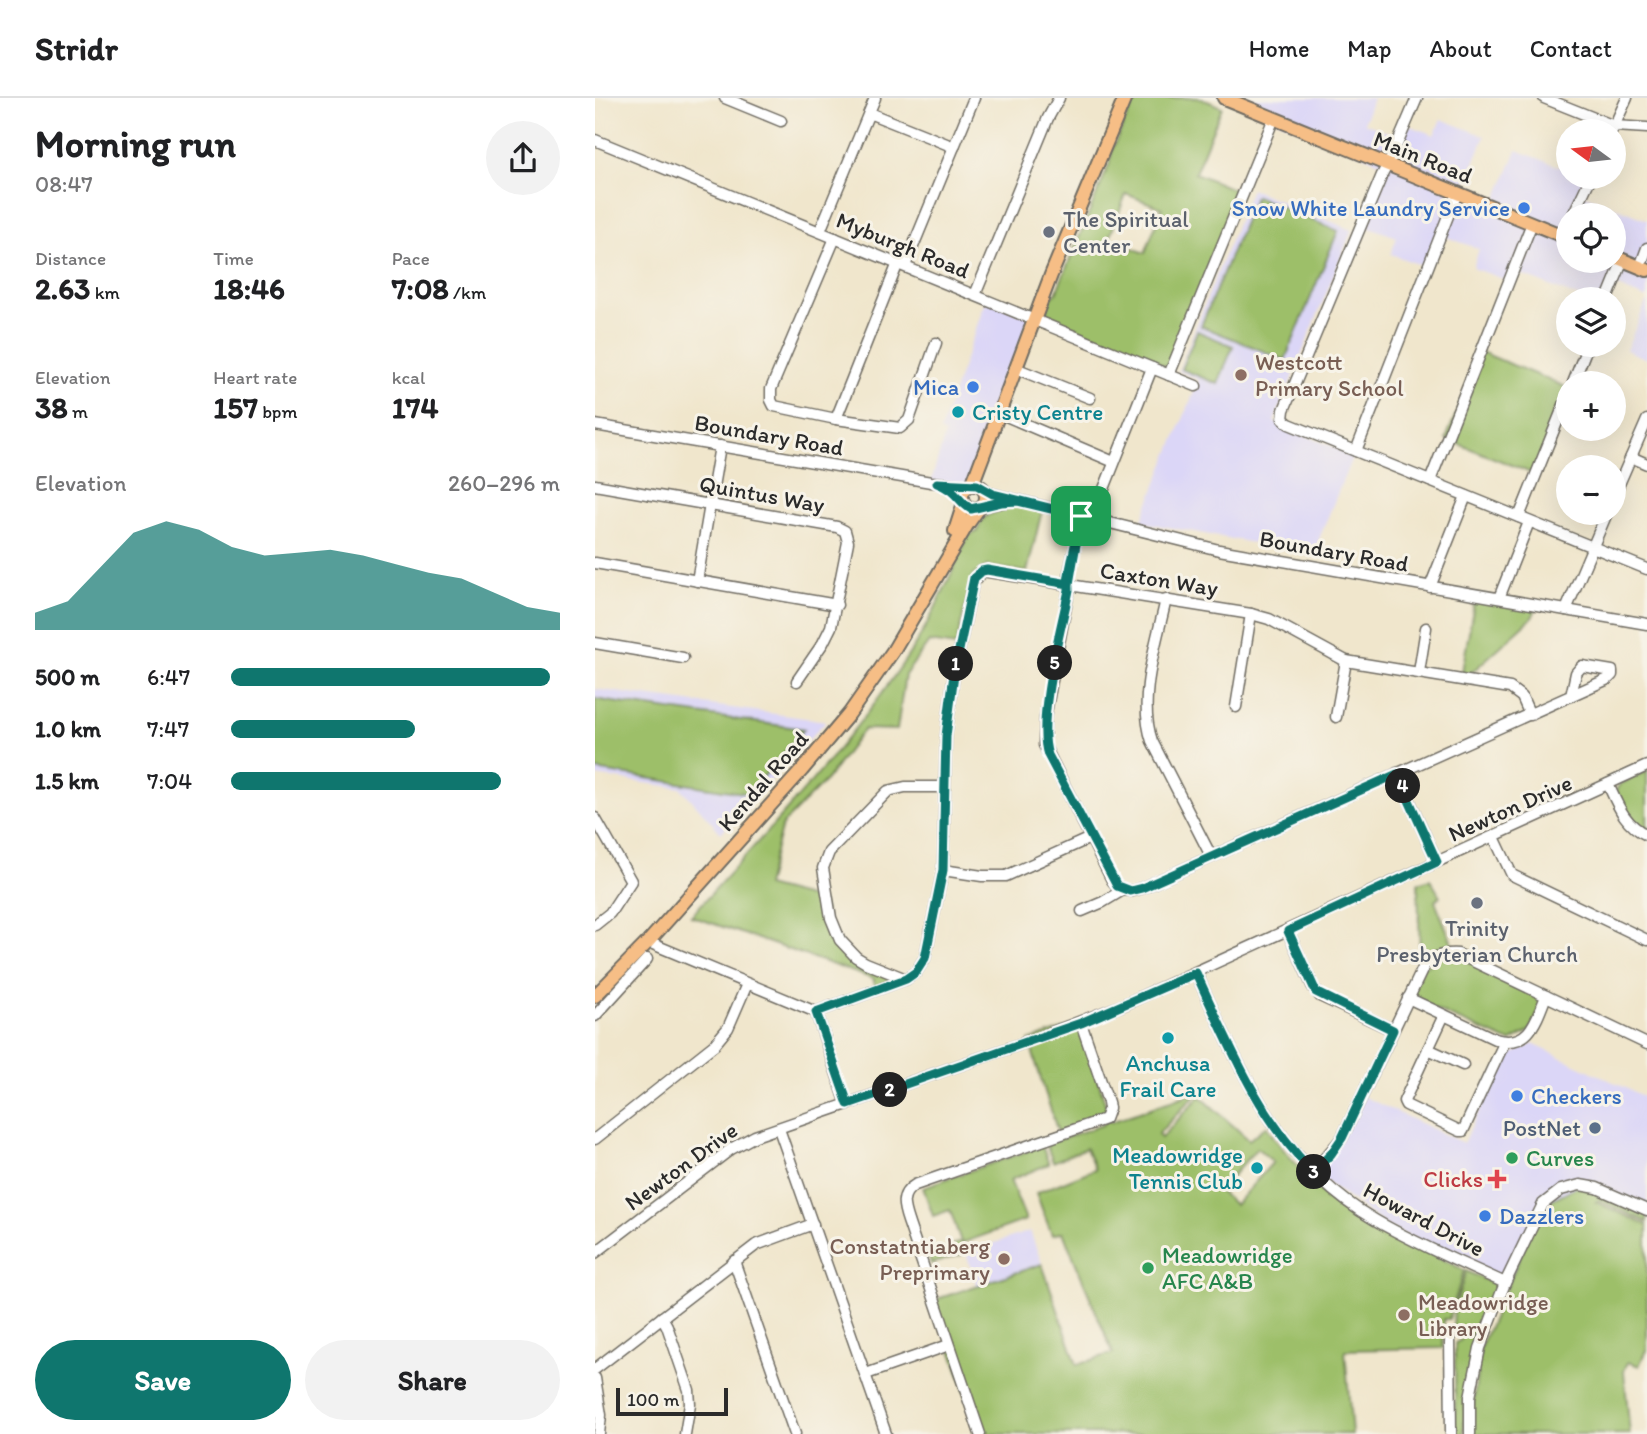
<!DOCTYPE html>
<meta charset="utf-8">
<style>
:root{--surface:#fff;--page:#f2f2f2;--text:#202124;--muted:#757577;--line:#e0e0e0;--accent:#0f766e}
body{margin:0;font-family:Itim,sans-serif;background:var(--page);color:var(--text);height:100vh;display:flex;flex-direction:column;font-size:26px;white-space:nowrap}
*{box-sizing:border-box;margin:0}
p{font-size:23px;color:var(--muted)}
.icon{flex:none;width:38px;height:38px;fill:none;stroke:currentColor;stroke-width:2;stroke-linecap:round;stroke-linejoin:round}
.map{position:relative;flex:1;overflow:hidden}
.details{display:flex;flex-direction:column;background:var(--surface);width:595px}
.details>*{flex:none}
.needle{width:46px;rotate:285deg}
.fabs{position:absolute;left:961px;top:21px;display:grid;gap:14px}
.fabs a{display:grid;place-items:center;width:70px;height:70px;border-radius:50%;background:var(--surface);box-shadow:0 7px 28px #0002;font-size:35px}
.scale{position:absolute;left:21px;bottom:18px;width:112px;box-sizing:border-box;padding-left:7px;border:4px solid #2b2b2b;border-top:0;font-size:19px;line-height:24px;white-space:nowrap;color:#2b2b2b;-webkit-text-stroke:5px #f7f3e8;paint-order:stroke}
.pin{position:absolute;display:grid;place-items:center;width:60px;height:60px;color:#fff;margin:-30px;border-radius:14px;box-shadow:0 4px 10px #0006}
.km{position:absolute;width:35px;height:35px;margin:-18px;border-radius:50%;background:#222;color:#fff;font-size:19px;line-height:35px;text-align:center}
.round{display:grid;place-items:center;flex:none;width:74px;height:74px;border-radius:37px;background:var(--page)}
.headline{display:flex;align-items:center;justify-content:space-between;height:119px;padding:0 35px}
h1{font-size:38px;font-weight:800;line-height:52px}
.figures{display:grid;grid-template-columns:repeat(3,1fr);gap:10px;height:119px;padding:7px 35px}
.figures div{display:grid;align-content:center}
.figures b{font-size:30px;font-weight:800}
.figures small{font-size:19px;font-weight:400}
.figures p{font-size:19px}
.chart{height:196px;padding:14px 35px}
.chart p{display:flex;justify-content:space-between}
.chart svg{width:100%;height:126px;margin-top:7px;fill:var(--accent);opacity:.7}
.cta{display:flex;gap:14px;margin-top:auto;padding:14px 35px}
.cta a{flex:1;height:80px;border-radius:42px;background:var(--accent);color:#fff;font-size:28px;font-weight:800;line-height:80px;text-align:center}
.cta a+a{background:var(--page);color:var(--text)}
ul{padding:0 35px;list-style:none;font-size:23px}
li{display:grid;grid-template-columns:112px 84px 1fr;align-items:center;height:52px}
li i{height:18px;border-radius:9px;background:var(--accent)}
header{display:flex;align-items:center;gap:42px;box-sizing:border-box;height:98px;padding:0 35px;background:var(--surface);border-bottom:2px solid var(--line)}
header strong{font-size:33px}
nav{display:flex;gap:38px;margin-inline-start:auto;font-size:24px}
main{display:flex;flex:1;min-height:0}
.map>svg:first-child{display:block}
.built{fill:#dbd6f7;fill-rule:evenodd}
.green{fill:#9dbf69;stroke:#64754a;stroke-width:2;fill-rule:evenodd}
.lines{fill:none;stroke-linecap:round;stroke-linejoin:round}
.minor-casing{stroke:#706c63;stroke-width:13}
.major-casing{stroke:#706c63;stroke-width:16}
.minor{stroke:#fff;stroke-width:10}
.major{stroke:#f6be86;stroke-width:12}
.route-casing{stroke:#fff;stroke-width:14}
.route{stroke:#0f766e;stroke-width:9}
.shop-dot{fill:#3f7fe0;stroke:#f7f3e8;stroke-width:2.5}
.worship-dot{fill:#6b7280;stroke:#f7f3e8;stroke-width:2.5}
.education-dot{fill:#8d6e63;stroke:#f7f3e8;stroke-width:2.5}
.culture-dot{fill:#0f9aa8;stroke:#f7f3e8;stroke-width:2.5}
.service-dot{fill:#5c6f8a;stroke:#f7f3e8;stroke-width:2.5}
.leisure-dot{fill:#2e9e5b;stroke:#f7f3e8;stroke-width:2.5}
.health-dot{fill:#e0444e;stroke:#f7f3e8;stroke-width:2.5}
.labels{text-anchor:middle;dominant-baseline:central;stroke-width:6;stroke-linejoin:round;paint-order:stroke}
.street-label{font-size:23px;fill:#2b2b2b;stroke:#f7f3e8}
.shop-label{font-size:23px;fill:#366cbe;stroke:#f7f3e8;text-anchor:end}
.worship-label{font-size:23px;fill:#5b616d;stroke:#f7f3e8;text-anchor:start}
.education-label{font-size:23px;fill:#785e54;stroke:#f7f3e8;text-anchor:start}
.culture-label{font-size:23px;fill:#0d838f;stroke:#f7f3e8;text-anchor:start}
.service-label{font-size:23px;fill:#4e5e75;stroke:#f7f3e8;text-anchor:end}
.leisure-label{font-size:23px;fill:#27864d;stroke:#f7f3e8;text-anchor:start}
.health-label{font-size:23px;fill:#be3a42;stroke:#f7f3e8;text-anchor:end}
</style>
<header>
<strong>Stridr</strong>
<nav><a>Home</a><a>Map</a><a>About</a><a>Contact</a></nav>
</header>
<main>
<section class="details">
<div class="headline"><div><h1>Morning run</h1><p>08:47</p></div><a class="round"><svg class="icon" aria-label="share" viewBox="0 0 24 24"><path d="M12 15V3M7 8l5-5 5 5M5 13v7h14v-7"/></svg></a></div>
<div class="figures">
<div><p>Distance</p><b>2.63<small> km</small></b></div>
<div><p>Time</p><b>18:46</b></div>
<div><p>Pace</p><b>7:08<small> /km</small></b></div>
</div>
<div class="figures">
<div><p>Elevation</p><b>38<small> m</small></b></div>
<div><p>Heart rate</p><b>157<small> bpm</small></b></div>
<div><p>kcal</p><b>174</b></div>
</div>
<div class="chart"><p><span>Elevation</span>260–296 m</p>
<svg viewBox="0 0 160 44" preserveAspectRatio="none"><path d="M0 44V38L10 34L20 22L30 10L40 6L50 9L60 15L70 18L80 17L90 16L100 18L110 21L120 24L130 26L140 31L150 36L160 38V44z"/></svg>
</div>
<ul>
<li><b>500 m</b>6:47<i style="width:97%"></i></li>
<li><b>1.0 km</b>7:47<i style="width:56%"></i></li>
<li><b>1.5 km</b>7:04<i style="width:82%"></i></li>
</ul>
<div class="cta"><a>Save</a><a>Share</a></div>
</section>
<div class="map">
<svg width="1052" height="1336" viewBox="0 0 1052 1336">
<rect width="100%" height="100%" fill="#f7f3e8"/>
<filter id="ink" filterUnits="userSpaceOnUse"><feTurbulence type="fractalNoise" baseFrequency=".0143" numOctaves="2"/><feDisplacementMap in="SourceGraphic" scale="14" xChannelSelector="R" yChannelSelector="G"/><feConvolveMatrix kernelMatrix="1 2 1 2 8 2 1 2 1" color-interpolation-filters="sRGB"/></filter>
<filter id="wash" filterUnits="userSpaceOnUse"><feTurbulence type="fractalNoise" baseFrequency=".00686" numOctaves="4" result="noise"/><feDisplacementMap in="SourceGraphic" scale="28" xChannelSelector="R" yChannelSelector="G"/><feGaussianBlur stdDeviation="1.57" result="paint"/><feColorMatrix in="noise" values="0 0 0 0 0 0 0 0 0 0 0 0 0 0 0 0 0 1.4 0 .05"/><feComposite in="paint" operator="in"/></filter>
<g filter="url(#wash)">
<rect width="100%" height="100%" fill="#f0e6cc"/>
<g class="built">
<path d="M629,0h149l-9,25 36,14 6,-13 28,11 7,-16 44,17 -24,58 33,13 23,-57 51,20v7l22,2 -7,15 64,26v79l-34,-14 -6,14h-25l-69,-28 -4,10 -36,-13 6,-19 -38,-14 -13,33 -37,-14 6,-17 -36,-13 26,-59zM973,117h45v46h-45z"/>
<path d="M656,91l101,41 -78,192 79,33 -40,99 -172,-32 58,-142 -21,-9z"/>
<path d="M391,202l48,19 -62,166 -41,-3 14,-48 -5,-3z"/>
<path d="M1052,202v59l-21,-9z"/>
<path d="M0,591l231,32 -105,112 -40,-45 -86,-12z"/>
<path d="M938,946l114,54v112l-55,-24 -87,97 -118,-57 -74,-54 18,-18 31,-58 101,47 44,-86z"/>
<path d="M435,1133l12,33 -65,22 -11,-33z"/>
</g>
<g class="green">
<path d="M541,0h64l22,9 -27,66 45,19 -72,175 -121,-51c-1,-10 2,-16 9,-23l53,-128 4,-18zM531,96l36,14 -17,45 -36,-14z"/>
<path d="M660,98l83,35 -53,129 -84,-34z"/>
<path d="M602,233l36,15 -15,38 -37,-15z"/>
<path d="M886,254l87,36v7l-32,80 -90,-36z"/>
<path d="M412,406l35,7 -15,61 -40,-6 -14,9 -17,71 -27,-4 -24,33 -8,55 -33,-1 -37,50 -45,46 -16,61 54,14c5,11 7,22 12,33 11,24 35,34 57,45v3l-15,6v-8l-183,-63c78,-87 161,-173 224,-271 22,-35 36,-73 54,-110l8,-3c5,-16 10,-18 26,-22l-1,-5z"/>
<path d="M880,500l61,11 -4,9 -62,56 -1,4 -8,-1z"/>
<path d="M0,601l18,3 191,27 -55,65 -154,-24z"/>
<path d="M1052,673v61l-16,-10 -15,-32 4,-6z"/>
<path d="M835,781l10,17 -5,5 20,49 -29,9 -6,-3 -2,-73z"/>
<path d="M855,855l96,43 -16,35 -20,11 -102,-44 16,-32z"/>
<path d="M486,925l27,90 -49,23 -30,-95z"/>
<path d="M604,993l-41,43 3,4 39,-42 49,44 17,-14c52,78 118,104 198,144l-15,49h-5l-1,29 -98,2 7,84h-372l-46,-134 108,-36 35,101 36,-12 -50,-121 -11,3 -16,-42 59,-24 -9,-21 -33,14 -7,-18 56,-19 7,-6 2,3zM662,1050l16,14 -38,43 -16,-14z"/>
<path d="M447,1048l7,18 -39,16 16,40 -64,23 4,10 -35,11 -3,-10 33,-12 -11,-32 -17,6 -10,-29z"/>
<path d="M985,1087l67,25v12l-48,-22 -3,2 51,23v123l-8,18 -11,-4 -4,9 6,63h-160l10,-86 63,-144z"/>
<path d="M871,1173l28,13c3,13 -6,25 -11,36 -14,38 -19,74 -19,114h-9v-91l6,-3 1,-7 -9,-5 1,-18z"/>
</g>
</g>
<g filter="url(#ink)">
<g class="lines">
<g class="minor-casing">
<g id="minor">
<path d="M130,0l56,23"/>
<path d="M822,0l-24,56 -11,21 -98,235 -1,9 6,5 358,145"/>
<path d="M949,0l70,28 33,2"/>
<path d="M274,15l85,34"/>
<path d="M1017,33l15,-33"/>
<path d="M0,42l601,246"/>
<path d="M978,117l18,-38"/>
<path d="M225,133l55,-133"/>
<path d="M969,138l4,-10"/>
<path d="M240,140l-64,151v11l3,6 62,13 64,9 9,-8 27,-77"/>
<path d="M310,168l69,-168"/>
<path d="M1045,169l7,-19"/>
<path d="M380,197l73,-177 11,-20"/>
<path d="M1012,201l16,-39"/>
<path d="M420,270l75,30"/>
<path d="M574,277l105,-257"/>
<path d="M978,285l15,-38"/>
<path d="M404,315l115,49"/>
<path d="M241,321l62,-156"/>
<path d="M0,327l336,57 39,4"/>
<path d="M761,353l101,-258"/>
<path d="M1036,359l16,7"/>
<path d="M835,383l102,-258"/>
<path d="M0,387l242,42 8,4 3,11 -17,85 -8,16 -26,38"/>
<path d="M390,394l234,58 428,74"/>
<path d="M1018,400l34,-78"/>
<path d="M387,408l28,-5"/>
<path d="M487,418l-13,58v16l-24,128 -1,27 68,135 5,6 6,4"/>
<path d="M924,419l49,-122"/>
<path d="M497,421l60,-151"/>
<path d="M0,465l242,42"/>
<path d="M102,483l23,-135"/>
<path d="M835,489l36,-91"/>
<path d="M904,500l30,-76"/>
<path d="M571,501c-9,43 -29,99 -14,142l59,115"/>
<path d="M971,512l41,-97"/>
<path d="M0,545l88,15"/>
<path d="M824,574l7,-44"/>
<path d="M641,609l15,-93"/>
<path d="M741,619l10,-56"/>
<path d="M802,675l40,89"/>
<path d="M1013,686c10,22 17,41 39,51"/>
<path d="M0,720l36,63 -21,32 -15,12"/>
<path d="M899,739l18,38 135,65"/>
<path d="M348,772l39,6h24l84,-38"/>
<path d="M528,792l9,1 10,-3 466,-209 4,-4v-4l-30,-5 -6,7 -5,23"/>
<path d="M487,813l21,-9 20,-12"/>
<path d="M693,833l25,56 7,9 73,34"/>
<path d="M53,844l168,70 31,92"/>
<path d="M601,875c45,97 81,190 179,247 41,24 87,43 130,63"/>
<path d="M311,881l-40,-16 -10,-6 -16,-17 -9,-22 -8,-50 6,-16 59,-61 17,-4h39"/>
<path d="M813,900l87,41c33,10 41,-17 51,-43"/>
<path d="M221,914l90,-33 10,-7 9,-14 18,-88 3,-134 8,-62 19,-91 9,-12 269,43 18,5 77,42 164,27 12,9 8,18"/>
<path d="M849,917l-40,86 2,4 54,26h3l42,-90"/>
<path d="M0,918l52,-57"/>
<path d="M833,951l35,16"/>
<path d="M184,1031l107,305"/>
<path d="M0,1041l119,-94 14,-17 19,-44"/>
<path d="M718,1074l29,-34 82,-172c9,-10 21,-13 34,-12l189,90"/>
<path d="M0,1155l136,-104 24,-13 274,-95 94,-36 524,-239"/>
<path d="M139,1163l61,173"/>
<path d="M67,1219l5,9 22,64 1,14 -5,30"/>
<path d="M855,1237l1,99"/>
<path d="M0,1271l161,-124 57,-21"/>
<path d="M271,1276l83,-29"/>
<path d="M0,1280l6,37 -2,19"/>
<path d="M385,1336l-71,-210c-5,-15 -11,-29 6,-39l190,-66 4,-11 -1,-6 -27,-79"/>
<path d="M875,1336v-37l10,-49 25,-65 38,-79 18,-14 19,-5 17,3 50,22"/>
</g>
</g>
<g class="major-casing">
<g id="major">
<path d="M629,0l344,140"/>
<path d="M1018,158l34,14"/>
<circle cx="379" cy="399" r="12"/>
<path d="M377,387l79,-210 74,-177"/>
<path d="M360,433l9,-28"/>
<path d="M0,898l53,-54 154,-172 47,-56 44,-63 74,-126 12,-17"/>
</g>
</g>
<use href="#minor" class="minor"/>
<use href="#major" class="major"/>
</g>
</g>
<g class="lines" filter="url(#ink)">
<g class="route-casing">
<path id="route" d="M486,418l-88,-22 -16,-9 -40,-2c21,8 20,18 34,26l30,-7 17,-1 63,15 -12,68 -82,-14 -5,1 -8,7 -20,96 -8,62 -3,134 -18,88 -9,14 -10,7 -90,33 32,92 233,-81 115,-50c33,71 61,142 117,199l18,-18 11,-16 51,-108 -77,-38 -28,-61 149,-69 -40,-88 -255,114 -12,3 -13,-5 -69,-131c-12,-35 13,-125 21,-165 0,-5 -1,-10 0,-15l12,-59"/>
</g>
<use href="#route" class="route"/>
</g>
<g class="shop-dot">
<circle cx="929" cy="110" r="7"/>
<circle cx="378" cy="289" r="7"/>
<circle cx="922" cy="998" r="7"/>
<circle cx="890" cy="1118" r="7"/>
</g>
<g class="worship-dot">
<circle cx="454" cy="134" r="7"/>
<circle cx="882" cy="805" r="7"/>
</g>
<g class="education-dot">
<circle cx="646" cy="277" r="7"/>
<circle cx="409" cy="1161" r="7"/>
<circle cx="809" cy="1217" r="7"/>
</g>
<g class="culture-dot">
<circle cx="363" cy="314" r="7"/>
<circle cx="573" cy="940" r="7"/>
<circle cx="662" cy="1070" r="7"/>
</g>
<circle class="service-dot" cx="1000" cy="1030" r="7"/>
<g class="leisure-dot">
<circle cx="917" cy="1060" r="7"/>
<circle cx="553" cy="1170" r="7"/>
</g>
<path class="health-dot" d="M898.5 1070.5h7v7h7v7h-7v7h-7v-7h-7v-7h7z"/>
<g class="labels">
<g class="street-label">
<text transform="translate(828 59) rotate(22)">Main Road</text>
<text transform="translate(308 147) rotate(22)">Myburgh Road</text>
<text transform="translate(174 337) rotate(10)">Boundary Road</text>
<text transform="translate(167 396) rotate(10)">Quintus Way</text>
<text transform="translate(739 453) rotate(10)">Boundary Road</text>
<text transform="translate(564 481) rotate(9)">Caxton Way</text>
<text transform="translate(168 683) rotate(-49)">Kendal Road</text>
<text transform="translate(915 710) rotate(-24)">Newton Drive</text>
<text transform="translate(86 1068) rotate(-36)">Newton Drive</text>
<text transform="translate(829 1121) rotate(28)">Howard Drive</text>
</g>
<g class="shop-label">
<text x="915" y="110">Snow White Laundry Service</text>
<text x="364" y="289">Mica</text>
<text x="936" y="998" text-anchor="start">Checkers</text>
<text x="904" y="1118" text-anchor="start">Dazzlers</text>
</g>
<g class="worship-label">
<text x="468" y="121">The Spiritual<tspan x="468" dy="26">Center</tspan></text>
<text x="882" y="830" text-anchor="middle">Trinity<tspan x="882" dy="26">Presbyterian Church</tspan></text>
</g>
<g class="education-label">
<text x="660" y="264">Westcott<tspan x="660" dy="26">Primary School</tspan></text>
<text x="395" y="1148" text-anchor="end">Constatntiaberg<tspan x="395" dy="26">Preprimary</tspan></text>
<text x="823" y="1204">Meadowridge<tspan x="823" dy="26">Library</tspan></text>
</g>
<g class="culture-label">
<text x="377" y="314">Cristy Centre</text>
<text x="573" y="965" text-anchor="middle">Anchusa<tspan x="573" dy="26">Frail Care</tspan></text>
<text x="648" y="1057" text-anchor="end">Meadowridge<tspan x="648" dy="26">Tennis Club</tspan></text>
</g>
<g class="service-label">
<text x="986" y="1030">PostNet</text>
</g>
<g class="leisure-label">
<text x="931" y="1060">Curves</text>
<text x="567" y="1157">Meadowridge<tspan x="567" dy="26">AFC A&amp;B</tspan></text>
</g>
<g class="health-label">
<text x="888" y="1081">Clicks</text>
</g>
</g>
</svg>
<div class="fabs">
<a><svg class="needle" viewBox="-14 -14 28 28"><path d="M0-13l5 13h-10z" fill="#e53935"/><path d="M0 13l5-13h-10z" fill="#757577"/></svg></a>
<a><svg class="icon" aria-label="locate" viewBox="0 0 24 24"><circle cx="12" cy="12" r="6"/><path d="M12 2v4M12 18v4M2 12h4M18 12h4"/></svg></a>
<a><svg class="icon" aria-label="layers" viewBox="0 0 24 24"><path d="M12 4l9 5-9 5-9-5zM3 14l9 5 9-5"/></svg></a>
<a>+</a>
<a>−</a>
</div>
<div class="scale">100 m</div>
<div class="pin" style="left:486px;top:418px;background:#1e9e55"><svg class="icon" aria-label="arrive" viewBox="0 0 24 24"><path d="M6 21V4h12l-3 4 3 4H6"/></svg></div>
<b class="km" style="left:361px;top:566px">1</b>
<b class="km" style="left:295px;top:992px">2</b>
<b class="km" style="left:719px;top:1074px">3</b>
<b class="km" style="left:808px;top:688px">4</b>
<b class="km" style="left:460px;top:565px">5</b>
</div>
</main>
